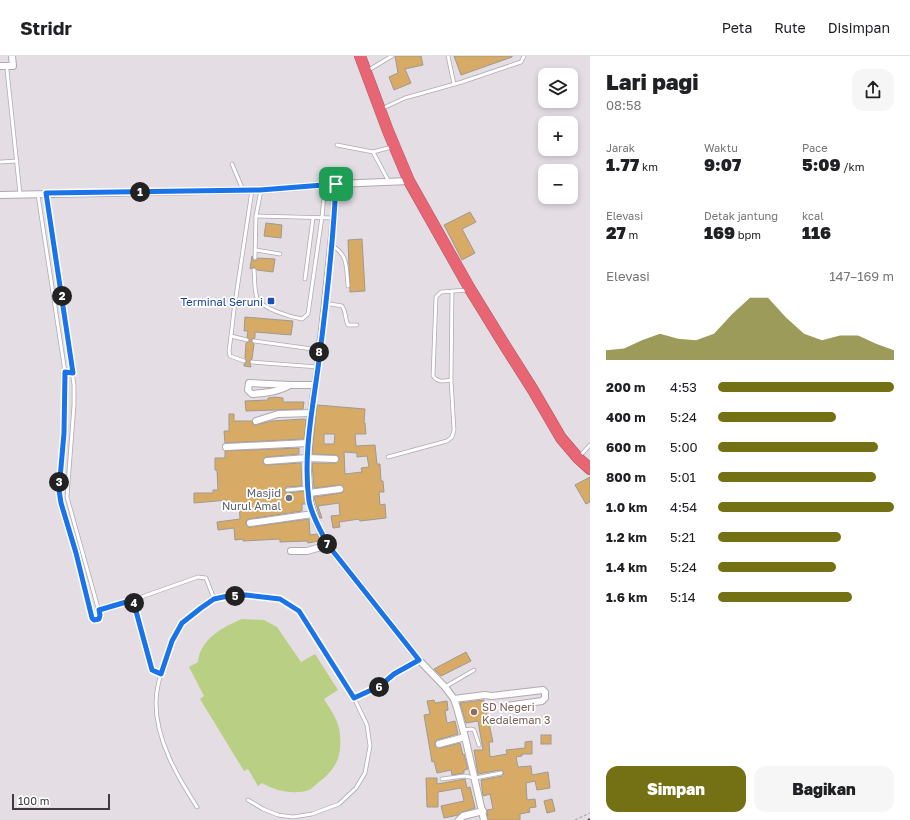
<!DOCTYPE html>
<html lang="id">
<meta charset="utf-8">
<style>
:root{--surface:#fff;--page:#f6f6f6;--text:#202124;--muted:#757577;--line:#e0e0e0;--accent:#737113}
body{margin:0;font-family:"Golos Text",sans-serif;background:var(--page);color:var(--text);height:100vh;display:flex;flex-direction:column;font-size:15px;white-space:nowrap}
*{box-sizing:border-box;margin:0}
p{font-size:13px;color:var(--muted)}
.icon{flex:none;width:22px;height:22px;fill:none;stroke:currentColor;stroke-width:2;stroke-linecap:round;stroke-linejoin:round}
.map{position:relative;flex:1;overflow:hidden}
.details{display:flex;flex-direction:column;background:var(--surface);width:320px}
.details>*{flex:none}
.buttons{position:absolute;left:538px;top:12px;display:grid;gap:8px}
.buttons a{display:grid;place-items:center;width:40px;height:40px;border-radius:8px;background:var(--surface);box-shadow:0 2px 6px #0003;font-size:20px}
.scale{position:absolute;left:12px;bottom:10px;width:98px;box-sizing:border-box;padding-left:4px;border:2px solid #3e3b3e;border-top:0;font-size:11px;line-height:14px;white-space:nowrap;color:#3e3b3e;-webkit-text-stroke:3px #fff;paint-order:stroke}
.pin{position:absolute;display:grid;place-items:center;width:34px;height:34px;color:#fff;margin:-17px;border-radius:8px;box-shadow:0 2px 6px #0006}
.km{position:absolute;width:20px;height:20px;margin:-10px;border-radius:50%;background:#222;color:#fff;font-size:11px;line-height:20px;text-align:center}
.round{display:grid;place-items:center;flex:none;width:42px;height:42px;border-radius:12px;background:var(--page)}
.summary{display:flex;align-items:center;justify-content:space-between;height:68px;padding:0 16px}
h1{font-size:22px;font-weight:800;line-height:30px}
.stats{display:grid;grid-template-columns:repeat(3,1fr);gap:6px;height:68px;padding:4px 16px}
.stats div{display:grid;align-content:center}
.stats b{font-size:17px;font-weight:800}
.stats small{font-size:11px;font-weight:400}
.stats p{font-size:11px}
.chart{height:112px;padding:8px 16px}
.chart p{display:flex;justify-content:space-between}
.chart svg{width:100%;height:72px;margin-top:4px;fill:var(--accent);opacity:.7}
.cta{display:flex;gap:8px;margin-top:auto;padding:8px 16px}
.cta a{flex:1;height:46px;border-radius:12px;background:var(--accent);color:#fff;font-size:16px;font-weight:800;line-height:46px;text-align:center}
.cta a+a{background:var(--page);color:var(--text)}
ul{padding:0 16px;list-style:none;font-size:13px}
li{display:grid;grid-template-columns:64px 48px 1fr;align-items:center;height:30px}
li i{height:10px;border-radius:5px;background:var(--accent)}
header{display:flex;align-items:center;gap:24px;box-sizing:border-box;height:56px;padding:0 20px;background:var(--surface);border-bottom:1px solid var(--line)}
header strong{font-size:19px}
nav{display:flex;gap:22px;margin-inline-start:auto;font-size:14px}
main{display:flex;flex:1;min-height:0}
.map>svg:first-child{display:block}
.green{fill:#b9cf84}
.building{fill:#d7ab65;stroke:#9e9992;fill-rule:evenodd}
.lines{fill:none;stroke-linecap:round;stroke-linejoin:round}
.lane-casing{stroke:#b0a9b0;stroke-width:4.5}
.street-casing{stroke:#b0a9b0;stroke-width:8}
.highway-casing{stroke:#ac5761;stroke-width:12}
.path{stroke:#a19ba1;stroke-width:1;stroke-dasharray:3 2;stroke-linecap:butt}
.lane{stroke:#fff;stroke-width:3}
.street{stroke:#fff;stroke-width:6}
.highway{stroke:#e86674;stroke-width:11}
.rail{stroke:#565256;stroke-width:2;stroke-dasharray:5 5;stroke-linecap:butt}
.route-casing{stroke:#fff;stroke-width:8}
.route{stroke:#1a73e8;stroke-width:5}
.transit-dot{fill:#1a4fb4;stroke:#fff;stroke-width:1.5}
.worship-dot{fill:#6b7280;stroke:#fff;stroke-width:1.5}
.education-dot{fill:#8d6e63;stroke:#fff;stroke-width:1.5}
.labels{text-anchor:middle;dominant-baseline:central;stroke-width:3.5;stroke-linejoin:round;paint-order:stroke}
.transit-label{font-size:11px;fill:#164399;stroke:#fff;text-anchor:end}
.worship-label{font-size:11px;fill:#5b616d;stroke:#fff;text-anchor:end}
.education-label{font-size:11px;fill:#785e54;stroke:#fff;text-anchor:start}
</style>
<header>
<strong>Stridr</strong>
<nav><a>Peta</a><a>Rute</a><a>Disimpan</a></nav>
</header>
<main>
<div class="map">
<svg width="590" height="764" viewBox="0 0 590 764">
<rect width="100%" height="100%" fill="#e4dde4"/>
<path class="green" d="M242,563l22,1 13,7 24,35 14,-8 23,36 -14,9c7,12 15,21 16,36 2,22 -4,34 -21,47 -3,2 -6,6 -10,8 -15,5 -34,1 -47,-7l-4,3 -10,-17 -4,2 -44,-72 4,-3 -15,-29 9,-5c2,-23 25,-35 44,-43z"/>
<g class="building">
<path d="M395,0h26l2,9 -18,4 6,14 -17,7 -5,-13 9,-4z"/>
<path d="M454,0h58v1l-51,18z"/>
<path d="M470,156l6,10 -14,7 13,24 -13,7 -18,-35z"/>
<path d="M266,167l16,2 -1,13 -17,-2z"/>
<path d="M362,183l3,52 -15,1 -2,-52z"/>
<path d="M252,200l1,4 2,1 2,-1 1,-2 17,1 -2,13 -16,-2 -3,-3 -4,2z"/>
<path d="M245,261l48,4 -2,14 -36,-3v6l-3,1 -1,2 3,3 -2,15 -3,2 2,6 -7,-1v-2l3,-2 -2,-4 1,-15 3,-1 1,-2 -3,-3 1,-6h-4z"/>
<path d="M275,341l8,1v4h21l-1,7 -57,2 -1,-10 23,-1v-2z"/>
<path d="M317,349l48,4 -1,14h1l1,11h-11l1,12 19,-1 2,19h3l1,17h2l1,11h-5l1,13 5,-1 1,14 -26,3 -1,-2 -20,3 1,5 -7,1 -2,-12 9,-1 -1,-12 -21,3 4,12h-2l-6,-21 27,-4 2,-1 1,-3 -1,-3 -3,-1 -26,3 -2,-25h23l4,-3v-3l-3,-2 -24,-1zM324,378h11l-1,10h-10zM344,396l13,1v4l10,-1 2,11 -8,1 1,4 -17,2z"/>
<path d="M229,358h5v7h18l1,3 2,1 17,-4 32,-2 2,1 -2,19 -79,4 -1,-12h5z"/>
<path d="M299,392v6l-32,3 -3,1 -1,3 1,3 3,1 34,-2 1,23 -16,1 -2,3 3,3 18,-2 1,13h-4v7l-53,8 -3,2v3l2,3h3l58,-8 1,16 7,-1 3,5h-2l1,2 -11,2 -1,-2 -27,1v-3l-37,2v-2l-8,1 -1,-12 -16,2 -1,-8 23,-3 -1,-17 -11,1v-3l-34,3v-10h19v-3h5l-1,-20h-2v-12h10v-7z"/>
<path d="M590,421v25l-4,2 -11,-19z"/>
<path d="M466,596l5,9 -30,15 -7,-7z"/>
<path d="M434,644l1,3 12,-2 1,9 -3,1 2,12 8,-2 3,13 -21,6 -2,2v4l5,2 20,-5 3,12 1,-1 4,15 -4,1v3l-12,2 -1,-5 -14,3 -3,-12 -2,1 -8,-47 6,-1 -3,-13z"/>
<path d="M484,644l9,42h-4l1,15 17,-3 -1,-4 19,-2v-6l7,-1v13h-10v2l-6,1 2,10 13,-1 1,9 16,-3 2,16 -13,2 -2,-9 -9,2 1,17 8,-1 1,8 -7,1 1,4 -10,2v6h-32l-1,-10 6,-1 -3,-15 -7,2 -2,-16 21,-4 2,-4 -4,-2 -22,4 -4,-24h9l-5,-29 -12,2 -6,-20z"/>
<rect x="541" y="679" width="10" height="9"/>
<path d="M426,722h11v6l28,-5 2,9 3,-1 5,21 -13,4 -4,3 -14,3 -3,-12 23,-5 -3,-13 -23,4v15h-11z"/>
<path d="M552,743l3,12 -8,2 -3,-12z"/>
</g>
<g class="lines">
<g class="lane-casing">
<g id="lane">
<path d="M448,0l6,28"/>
<path d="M7,14l13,124"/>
<path d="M367,15l25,-15"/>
<path d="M381,53l24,-11 57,-16 59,-20 3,-6"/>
<path d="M337,89l36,7 19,-5"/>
<path d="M373,96l16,30"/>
<path d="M0,106l17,-1"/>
<path d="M232,108l11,26"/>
<path d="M38,139l27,177 -1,61 -5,57 33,128 4,2 3,-1 1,-4 -33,-118 7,-92v-20l-28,-191"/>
<path d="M256,160l78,2"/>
<path d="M331,189c18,10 15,23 17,41"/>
<path d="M256,194l24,4"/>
<path d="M255,202l1,-42 5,-26"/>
<path d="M254,214c1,9 0,19 3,28 5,11 34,19 45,21l6,-5 14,-97 3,-33"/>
<path d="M305,223l8,-61"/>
<path d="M452,235l-1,89c-7,1 -13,3 -18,-4l3,-79 5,-5 27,-2"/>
<path d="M325,247l17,3c5,7 2,11 6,19h9"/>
<path d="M231,280l-2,15 1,5 14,5"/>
<path d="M247,284l-16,-4 3,-26 18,-120"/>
<path d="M254,285l66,9"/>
<path d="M252,306l66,5"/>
<path d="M388,401l59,-16 5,-4 2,-7 -3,-50"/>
<path d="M579,401l11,-12"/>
<path d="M287,434l21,-2"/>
<path d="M133,544l19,70 9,4"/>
<path d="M99,554l34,-10 65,-23 8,1 8,21 14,-3 19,-1 33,4 19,12 55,87 13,27 3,21 -5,27 -9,15 -17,16 -27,10 -19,3 -15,-2 -15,-6 -15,-9"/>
<path d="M445,631l29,-17"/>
<path d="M354,642l26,-12 14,-12 25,-14"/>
<path d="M463,674l8,-1 3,1 5,15"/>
<path d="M442,723l22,-3 11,2 26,-5"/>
<path d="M197,751c-20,-31 -41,-67 -41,-104 0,-14 5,-31 10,-44 4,-12 8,-27 17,-36 8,-10 21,-17 31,-24"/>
</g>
</g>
<g class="street-casing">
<g id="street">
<path d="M0,10h13l-1,-10"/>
<path d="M336,128l-2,34 -16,149 -7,46 -4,45 3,44 7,22 11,21 91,115 26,27 9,12 3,9 8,29 19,83"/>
<path d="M0,139l261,-5 75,-6 73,-3"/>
<path d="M290,329c-12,7 -25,8 -38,9l-4,-4 1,-7 41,2h25"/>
<path d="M256,365l22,-7 33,-1"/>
<path d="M226,391l82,-4"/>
<path d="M267,405l40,-3 28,1"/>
<path d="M309,437l31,-4"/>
<path d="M250,467l63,-9"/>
<path d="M291,495h16l21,-6"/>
<path d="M454,643l31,-4 7,1 51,-6 2,2v6l-3,3 -35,5"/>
<path d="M439,688l26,-7"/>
<path d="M459,764l4,-4 20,-5"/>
</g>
</g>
<g class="highway-casing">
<path id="highway" d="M360,0l28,75 21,50 61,108 37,60 26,41 28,48 17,20 12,11"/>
</g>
<path class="path" d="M575,764l15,-7"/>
<use href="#lane" class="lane"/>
<use href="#street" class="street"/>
<use href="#highway" class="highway"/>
<path class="rail" d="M588,764l2,-1"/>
</g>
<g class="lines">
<g class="route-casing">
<path id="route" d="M336,128c-3,61 -10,123 -18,184 -6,44 -15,88 -9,133 3,16 12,30 19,44l91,115 -25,14 -14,12 -26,12 -55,-87 -19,-12 -34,-4 -18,1 -14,3 -13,9 -19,15 -10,18 -11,33 -9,-4 -19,-70 -34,10 1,5 -1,4 -5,1 -2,-2 -16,-65 -15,-50 -2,-13 5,-57 1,-61 8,1 -27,-180 214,-3z"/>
</g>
<use href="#route" class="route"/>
</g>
<rect class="transit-dot" x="267" y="241" width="8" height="8" rx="2"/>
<circle class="worship-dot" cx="289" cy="442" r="4"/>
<circle class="education-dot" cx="474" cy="656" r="4"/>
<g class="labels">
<g class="transit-label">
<text x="263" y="245">Terminal Seruni</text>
</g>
<g class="worship-label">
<text x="281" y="436">Masjid<tspan x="281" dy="13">Nurul Amal</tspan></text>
</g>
<g class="education-label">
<text x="482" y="650">SD Negeri<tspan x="482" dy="13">Kedaleman 3</tspan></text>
</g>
</g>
</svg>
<div class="buttons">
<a><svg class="icon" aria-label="layers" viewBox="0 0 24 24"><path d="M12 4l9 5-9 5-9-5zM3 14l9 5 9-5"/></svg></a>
<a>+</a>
<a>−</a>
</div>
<div class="scale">100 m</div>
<div class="pin" style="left:336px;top:128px;background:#1e9e55"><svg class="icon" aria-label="arrive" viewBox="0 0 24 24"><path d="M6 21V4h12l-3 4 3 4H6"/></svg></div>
<b class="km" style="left:140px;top:136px">1</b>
<b class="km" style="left:62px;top:240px">2</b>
<b class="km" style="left:59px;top:426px">3</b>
<b class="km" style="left:134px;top:547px">4</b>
<b class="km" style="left:235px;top:540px">5</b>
<b class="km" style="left:379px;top:631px">6</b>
<b class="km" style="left:327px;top:488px">7</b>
<b class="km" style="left:319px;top:296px">8</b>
</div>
<section class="details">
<div class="summary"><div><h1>Lari pagi</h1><p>08:58</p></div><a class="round"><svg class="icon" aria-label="share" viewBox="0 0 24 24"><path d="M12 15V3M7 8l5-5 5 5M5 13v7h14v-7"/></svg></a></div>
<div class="stats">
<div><p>Jarak</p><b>1.77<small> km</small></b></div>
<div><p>Waktu</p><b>9:07</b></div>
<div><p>Pace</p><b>5:09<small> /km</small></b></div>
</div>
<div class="stats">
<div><p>Elevasi</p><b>27<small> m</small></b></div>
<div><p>Detak jantung</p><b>169<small> bpm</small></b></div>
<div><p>kcal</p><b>116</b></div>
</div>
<div class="chart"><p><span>Elevasi</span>147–169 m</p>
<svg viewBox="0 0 160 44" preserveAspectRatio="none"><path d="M0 44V38L10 37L20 32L30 28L40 31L50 32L60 28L70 16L80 6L90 6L100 18L110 28L120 32L130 29L140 29L150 34L160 38V44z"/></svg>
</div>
<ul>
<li><b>200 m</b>4:53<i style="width:100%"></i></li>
<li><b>400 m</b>5:24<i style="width:67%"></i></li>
<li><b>600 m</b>5:00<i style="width:91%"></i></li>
<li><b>800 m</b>5:01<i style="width:90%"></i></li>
<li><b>1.0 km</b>4:54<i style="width:100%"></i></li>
<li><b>1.2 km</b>5:21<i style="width:70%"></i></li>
<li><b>1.4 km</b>5:24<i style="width:67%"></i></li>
<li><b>1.6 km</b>5:14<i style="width:76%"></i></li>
</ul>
<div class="cta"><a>Simpan</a><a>Bagikan</a></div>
</section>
</main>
